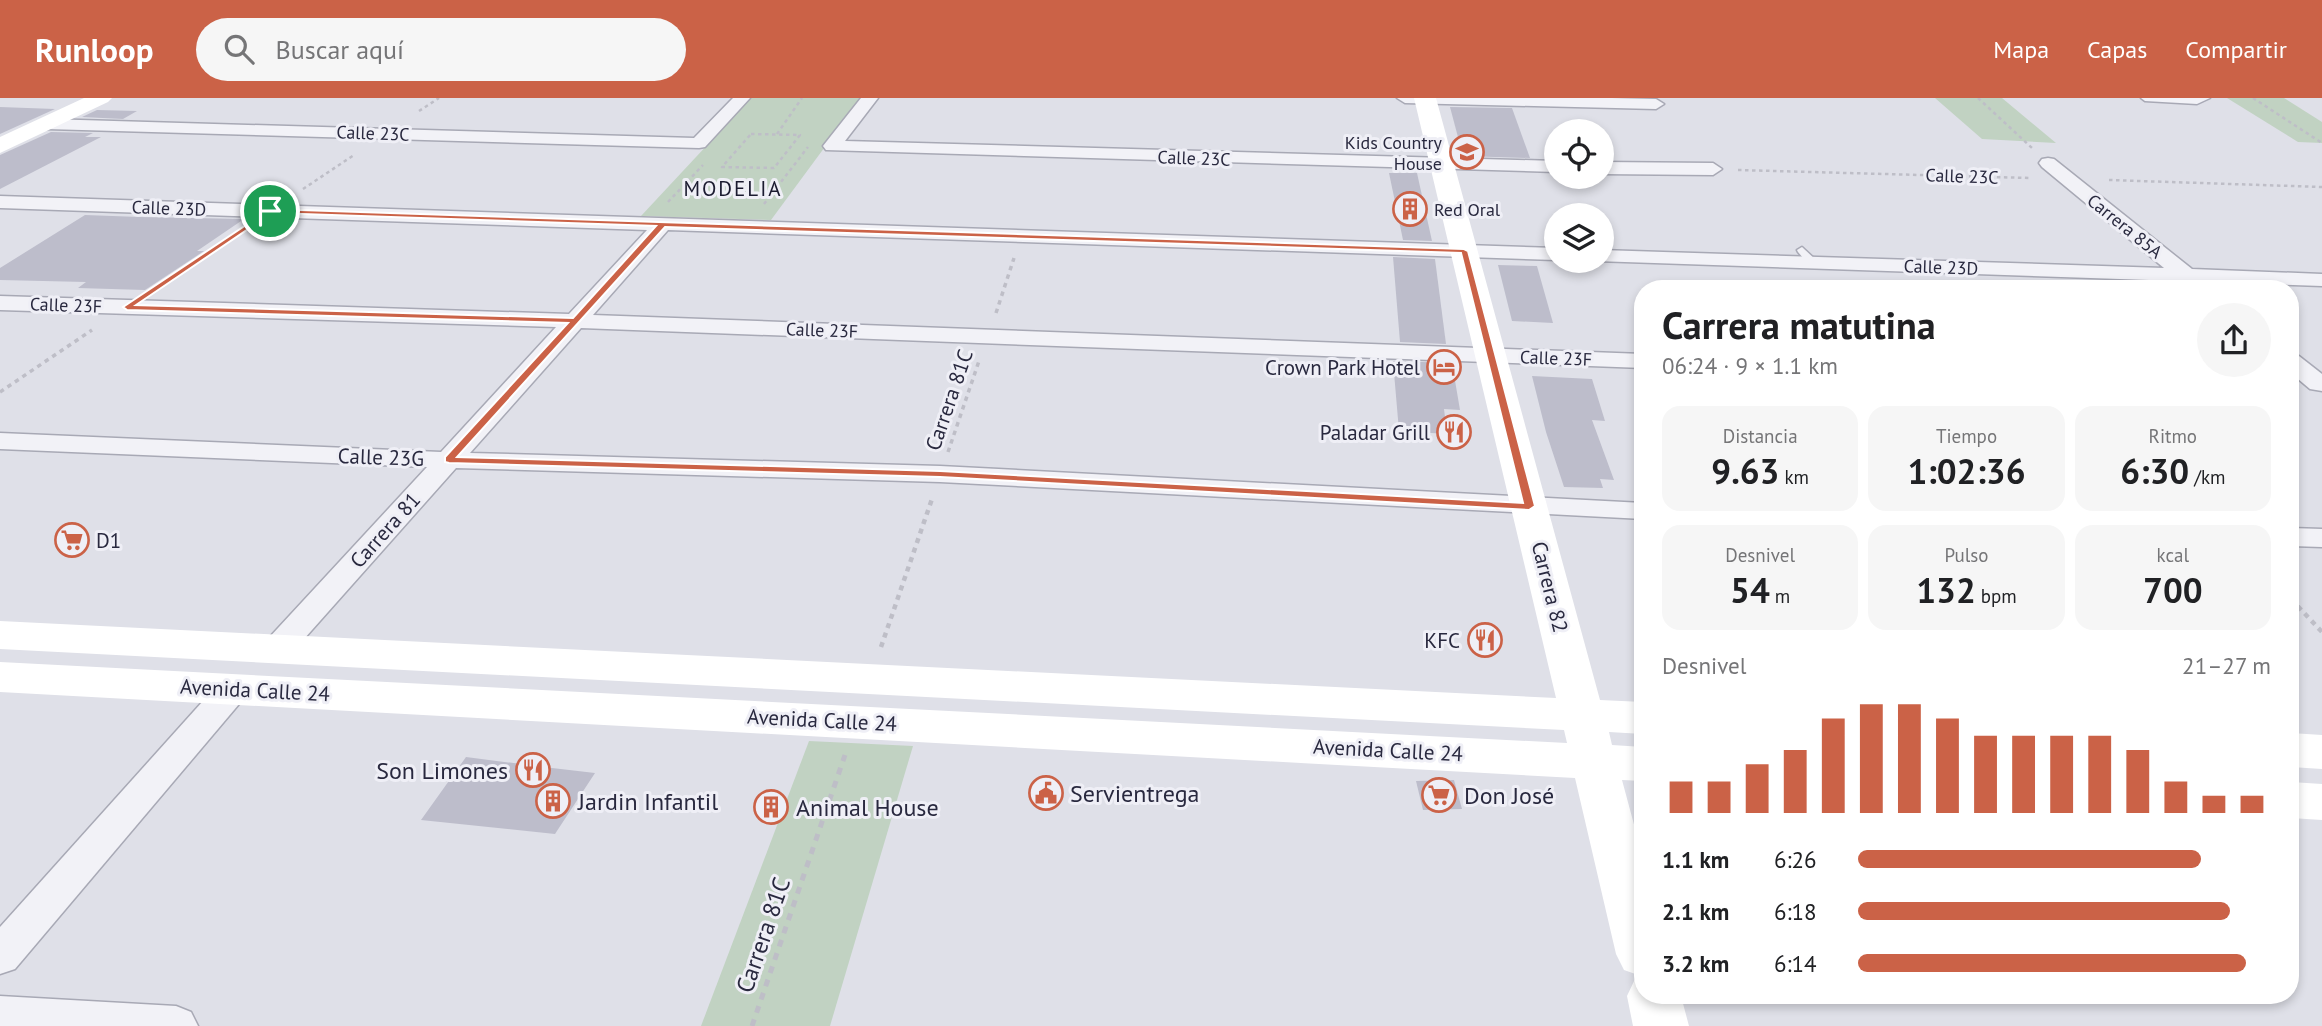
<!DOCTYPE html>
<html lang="es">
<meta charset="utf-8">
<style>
:root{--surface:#fff;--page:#f6f6f6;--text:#202124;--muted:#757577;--accent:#cb6247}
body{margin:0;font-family:"PT Sans",sans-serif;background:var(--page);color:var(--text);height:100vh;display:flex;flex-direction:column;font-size:26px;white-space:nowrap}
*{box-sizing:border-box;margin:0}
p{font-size:23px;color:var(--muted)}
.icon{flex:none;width:38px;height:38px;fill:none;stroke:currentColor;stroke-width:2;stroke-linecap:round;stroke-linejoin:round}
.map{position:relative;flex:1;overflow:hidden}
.panel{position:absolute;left:1634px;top:182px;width:665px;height:724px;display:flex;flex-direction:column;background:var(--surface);border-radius:28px;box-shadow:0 4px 10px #0003}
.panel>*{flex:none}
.tools{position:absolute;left:1544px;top:21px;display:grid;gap:14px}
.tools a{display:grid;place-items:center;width:70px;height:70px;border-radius:50%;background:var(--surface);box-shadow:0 4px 10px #0003;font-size:35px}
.pin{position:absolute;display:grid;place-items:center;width:60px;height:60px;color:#fff;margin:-30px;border:4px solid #fff;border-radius:50%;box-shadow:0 2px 7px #0007}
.round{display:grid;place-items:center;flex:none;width:74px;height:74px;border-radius:37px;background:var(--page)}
.overview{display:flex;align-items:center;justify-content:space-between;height:119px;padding:0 28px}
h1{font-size:38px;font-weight:700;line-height:52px}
.stats{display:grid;grid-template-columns:repeat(3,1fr);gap:10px;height:119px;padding:7px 28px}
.stats div{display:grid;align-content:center;border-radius:18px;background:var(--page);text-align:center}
.stats b{font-size:35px;font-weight:700}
.stats small{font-size:19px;font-weight:400}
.stats p{font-size:19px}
.chart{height:196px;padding:14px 28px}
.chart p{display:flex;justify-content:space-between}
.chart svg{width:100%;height:126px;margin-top:7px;stroke:var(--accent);stroke-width:6}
ul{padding:0 28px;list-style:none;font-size:23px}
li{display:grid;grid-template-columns:112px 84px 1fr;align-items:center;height:52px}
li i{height:18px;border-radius:9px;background:var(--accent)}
header{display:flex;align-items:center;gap:42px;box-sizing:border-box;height:98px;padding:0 35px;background:var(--accent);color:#fff}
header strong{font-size:33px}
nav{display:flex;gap:38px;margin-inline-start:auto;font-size:24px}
.search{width:490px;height:63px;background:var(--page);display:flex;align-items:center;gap:18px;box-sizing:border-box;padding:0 24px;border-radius:38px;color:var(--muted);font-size:26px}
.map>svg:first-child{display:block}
.green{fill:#c1d2c2}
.building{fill:#bdbdcb}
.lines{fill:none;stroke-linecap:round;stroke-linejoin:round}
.lane-casing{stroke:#a8a9b5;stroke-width:3}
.street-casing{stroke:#a8a9b5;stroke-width:3}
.path-far3{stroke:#bebec7;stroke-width:2.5;stroke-dasharray:3.5 3.5;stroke-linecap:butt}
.path-far2{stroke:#bebec7;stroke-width:3.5;stroke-dasharray:4.5 4.5;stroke-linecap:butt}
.path-far1{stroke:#bebec7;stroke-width:4.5;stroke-dasharray:5 5;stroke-linecap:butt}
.path{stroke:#bebec7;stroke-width:5;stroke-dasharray:7 7;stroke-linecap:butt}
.lane{fill:#f2f2f7;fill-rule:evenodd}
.street{fill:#f2f2f7;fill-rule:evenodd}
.secondary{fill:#fff;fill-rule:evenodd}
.route{fill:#cb6247;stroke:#fff;stroke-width:2;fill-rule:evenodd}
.labels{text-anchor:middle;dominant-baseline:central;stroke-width:6;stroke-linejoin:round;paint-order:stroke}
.far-street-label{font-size:18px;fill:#29293f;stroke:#efeff6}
.far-poi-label{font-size:18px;fill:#29293f;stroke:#efeff6;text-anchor:end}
.far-quarter-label{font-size:21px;letter-spacing:2px;fill:#1b1b30;stroke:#efeff6}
.poi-label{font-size:21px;fill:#29293f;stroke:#efeff6;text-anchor:end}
.street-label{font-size:21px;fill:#29293f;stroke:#efeff6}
.near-poi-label{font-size:24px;fill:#29293f;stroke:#efeff6;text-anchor:start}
.near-street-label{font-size:24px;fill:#29293f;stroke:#efeff6}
</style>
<header>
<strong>Runloop</strong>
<div class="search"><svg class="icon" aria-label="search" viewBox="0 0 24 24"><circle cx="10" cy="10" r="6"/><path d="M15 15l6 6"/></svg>Buscar aquí</div>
<nav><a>Mapa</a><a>Capas</a><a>Compartir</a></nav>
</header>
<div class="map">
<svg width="2322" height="928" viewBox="0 0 2322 928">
<rect width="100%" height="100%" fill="#dfe0e8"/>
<g class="green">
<path d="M751,0h110l-90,122 -130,-4z"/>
<path d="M1935,0h67l54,45 -74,-4z"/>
<path d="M2227,0h57l38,24v21l-24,-1z"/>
<path d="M809,643l104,5 -83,280h-129z"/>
</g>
<g class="building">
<path d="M0,9l55,2 -55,25z"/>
<path d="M1450,9l62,1 18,50 -67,-2z"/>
<path d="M97,12l40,1 -14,8 -41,-2z"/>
<path d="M51,34l42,1 -8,4h16l-101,52v-34z"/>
<path d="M1389,75h28l15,68 -29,-1z"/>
<path d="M85,117l55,2 104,2 -47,32h7l-59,39 -67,-2 8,-6 -86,-2v-12z"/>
<path d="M1393,159l42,2 11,85 -46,-2z"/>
<path d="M1498,167l39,1 16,57 -41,-2z"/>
<path d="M1393,263l59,2 8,47 -16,-1 3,25 -48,-3z"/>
<path d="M1532,278l60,3 13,42 -13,-1 22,60 -14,-1 3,9 -39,-1 -18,-55z"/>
<path d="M466,659l86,11 43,5 -40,61 -134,-14z"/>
<path d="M1454,682l8,29 -39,1 -7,-29z"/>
</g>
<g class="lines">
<g class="lane-casing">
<g id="lane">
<path d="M2141,0h69l-13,6 -52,-3z"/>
<path d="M1802,149l15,14v4h-8l-11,-13 -1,-2z"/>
</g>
</g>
<g class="street-casing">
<g id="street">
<path d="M733,0h17l-45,49 -6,1 -652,-19 -9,-5 9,-5 647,19z"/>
<path d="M861,0h17l-33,43 711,20v11l-730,-22 -3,-4z"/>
<path d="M1397,0h215l44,1 8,5 -8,5 -251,-6z"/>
<path d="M2048,60l6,1 138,110 130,5v12l-727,-25h6v-11l563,18 -122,-101 -3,-4 3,-4z"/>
<path d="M1601,64l112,1 9,6 -9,6 -112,-1z"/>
<path d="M0,98l1556,52v12l-888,-30 -75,85 1050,39v14l-1062,-40 -111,125 470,13 703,37v16l-703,-37 -484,-14 -168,189 -11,3 -11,-3 -5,-8 5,-8 161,-174 -427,-18v-16l441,19 115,-125 -556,-17v-14l569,18 78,-84 -647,-22z"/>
<path d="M2291,256l8,2 23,18v17l-12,-2 -19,-16z"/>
<path d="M2291,430l31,1v18l-31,-1z"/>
<path d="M233,579l12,4 5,8 -5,8 -230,272 -15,5v-47l221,-246z"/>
<path d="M0,898l176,10 15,6 7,14h-198z"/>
</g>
</g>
<g class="path-far3">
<path d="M1978,0l54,50"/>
<path d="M2253,0l69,45"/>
<path d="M419,13l20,-13"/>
<path d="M751,36l49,1 -26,33 -52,-1z"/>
<path d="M777,36l25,-36"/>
<path d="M1738,72l292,8"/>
<path d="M2109,82l213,7"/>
<path d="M303,91l51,-34"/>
<path d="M668,104l35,-37"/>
<path d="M764,106l44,-57"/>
<path d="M206,156l31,-21"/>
</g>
<g class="path-far2">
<path d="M163,185l45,-31"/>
<path d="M996,215l18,-55"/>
<path d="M0,294l92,-62"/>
<path d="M948,354l31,-91"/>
</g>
<g class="path-far1">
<path d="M2291,501l31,33"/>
<path d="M881,549l52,-151"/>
</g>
<path class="path" d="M752,928l93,-271"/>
<use href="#lane" class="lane"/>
<use href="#street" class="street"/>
<g class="secondary">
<path d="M84,0h28l-4,4 -108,51v-16z"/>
<path d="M1414,0h22l164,602 43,2v32l-34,-2 3,13 31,2v34l-21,-1 21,78v138h38l8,30h-56l-6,-30 8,-17 6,-3 -17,-6 -8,-16 -41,-176 -1575,-86v-30l1567,81 -3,-13 -1564,-81v-28l1556,77z"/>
<path d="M2291,635l31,2v34l-31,-2z"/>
<path d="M2291,684l31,2v36l-31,-2z"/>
</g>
</g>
<path class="route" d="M270,111l1194,40 4,2 67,255 -6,4 -589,-33 -491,-14 -4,-1v-5l123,-134 -441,-13 -4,-3zM272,115l384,13 -83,92 -437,-13zM665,129l796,26 62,250 -583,-32 -483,-14z"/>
<defs>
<g id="school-ring" transform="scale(1.75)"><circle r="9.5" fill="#efeff6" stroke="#cb6247" stroke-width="1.5"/><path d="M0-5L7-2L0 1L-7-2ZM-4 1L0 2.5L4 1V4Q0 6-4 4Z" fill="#cb6247"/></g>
<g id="building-ring" transform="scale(1.75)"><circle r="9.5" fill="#efeff6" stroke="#cb6247" stroke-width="1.5"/><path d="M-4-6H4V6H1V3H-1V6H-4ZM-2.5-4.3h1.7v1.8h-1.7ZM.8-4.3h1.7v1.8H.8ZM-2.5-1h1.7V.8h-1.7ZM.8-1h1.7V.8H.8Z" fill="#cb6247"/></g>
<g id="hotel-ring" transform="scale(1.75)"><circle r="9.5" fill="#efeff6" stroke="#cb6247" stroke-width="1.5"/><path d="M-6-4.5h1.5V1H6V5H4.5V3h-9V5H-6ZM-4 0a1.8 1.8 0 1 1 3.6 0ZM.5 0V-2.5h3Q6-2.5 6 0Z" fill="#cb6247"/></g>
<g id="restaurant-ring" transform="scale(1.75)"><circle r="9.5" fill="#efeff6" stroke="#cb6247" stroke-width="1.5"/><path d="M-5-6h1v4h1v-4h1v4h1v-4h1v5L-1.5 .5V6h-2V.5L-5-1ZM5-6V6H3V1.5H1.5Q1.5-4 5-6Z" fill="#cb6247"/></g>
<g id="supermarket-ring" transform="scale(1.75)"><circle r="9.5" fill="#efeff6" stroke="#cb6247" stroke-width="1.5"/><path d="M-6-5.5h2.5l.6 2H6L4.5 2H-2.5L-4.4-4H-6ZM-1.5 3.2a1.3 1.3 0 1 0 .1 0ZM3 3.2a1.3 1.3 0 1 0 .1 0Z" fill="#cb6247"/></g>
<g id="civic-ring" transform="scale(1.75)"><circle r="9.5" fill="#efeff6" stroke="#cb6247" stroke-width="1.5"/><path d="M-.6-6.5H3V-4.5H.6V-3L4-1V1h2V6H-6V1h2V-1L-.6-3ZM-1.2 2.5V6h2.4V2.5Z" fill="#cb6247"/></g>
</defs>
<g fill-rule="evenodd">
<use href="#school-ring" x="1467" y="54"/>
<use href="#building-ring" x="1410" y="111"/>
<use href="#hotel-ring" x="1444" y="269"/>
<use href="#restaurant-ring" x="1454" y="334"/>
<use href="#supermarket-ring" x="72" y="442"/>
<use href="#restaurant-ring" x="1485" y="542"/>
<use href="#restaurant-ring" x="533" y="672"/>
<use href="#civic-ring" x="1046" y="695"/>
<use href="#supermarket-ring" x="1439" y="697"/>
<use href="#building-ring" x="553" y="703"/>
<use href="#building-ring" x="771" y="709"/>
</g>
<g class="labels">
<g class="far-street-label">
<text transform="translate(373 35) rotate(2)">Calle 23C</text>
<text transform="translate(1194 60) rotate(2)">Calle 23C</text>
<text transform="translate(1962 78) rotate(2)">Calle 23C</text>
<text transform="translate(169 110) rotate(2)">Calle 23D</text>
<text transform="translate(2125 128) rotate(39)">Carrera 85A</text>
<text transform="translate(1941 169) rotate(2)">Calle 23D</text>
<text transform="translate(66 207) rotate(2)">Calle 23F</text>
<text transform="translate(822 232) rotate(2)">Calle 23F</text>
<text transform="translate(1556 260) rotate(2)">Calle 23F</text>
</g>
<g class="far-poi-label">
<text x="1442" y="44">Kids Country<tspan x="1442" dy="21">House</tspan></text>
<text x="1434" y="111" text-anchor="start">Red Oral</text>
</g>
<g class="far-quarter-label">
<text x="733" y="90">MODELIA</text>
</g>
<g class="poi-label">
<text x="1420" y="269">Crown Park Hotel</text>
<text x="1430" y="334">Paladar Grill</text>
<text x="96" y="442" text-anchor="start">D1</text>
<text x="1460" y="542">KFC</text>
</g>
<g class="street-label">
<text transform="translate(949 302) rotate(-71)">Carrera 81C</text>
<text transform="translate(381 359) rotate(2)">Calle 23G</text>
<text transform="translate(385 432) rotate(-48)">Carrera 81</text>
<text transform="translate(1550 489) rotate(76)">Carrera 82</text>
<text transform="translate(255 592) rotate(3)">Avenida Calle 24</text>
<text transform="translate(822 622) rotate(3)">Avenida Calle 24</text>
<text transform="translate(1388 652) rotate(3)">Avenida Calle 24</text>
</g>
<g class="near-poi-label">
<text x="508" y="672" text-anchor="end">Son Limones</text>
<text x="1070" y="695">Servientrega</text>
<text x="1464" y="697">Don José</text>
<text x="578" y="703">Jardin Infantil</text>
<text x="796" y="709">Animal House</text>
</g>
<g class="near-street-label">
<text transform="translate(763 837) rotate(-71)">Carrera 81C</text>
</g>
</g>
</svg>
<div class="tools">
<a><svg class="icon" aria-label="locate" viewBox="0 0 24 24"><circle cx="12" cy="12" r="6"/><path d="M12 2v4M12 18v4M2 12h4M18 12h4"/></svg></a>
<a><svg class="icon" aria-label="layers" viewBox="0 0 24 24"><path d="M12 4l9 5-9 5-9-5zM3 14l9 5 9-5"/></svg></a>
</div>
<div class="pin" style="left:270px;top:113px;background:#1e9e55"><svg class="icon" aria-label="arrive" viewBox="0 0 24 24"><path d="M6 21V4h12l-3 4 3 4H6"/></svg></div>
<section class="panel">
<div class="overview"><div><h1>Carrera matutina</h1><p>06:24 · 9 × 1.1 km</p></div><a class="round"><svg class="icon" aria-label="share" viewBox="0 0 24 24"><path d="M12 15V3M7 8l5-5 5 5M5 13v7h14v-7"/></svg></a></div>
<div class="stats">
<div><p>Distancia</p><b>9.63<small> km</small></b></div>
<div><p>Tiempo</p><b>1:02:36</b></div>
<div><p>Ritmo</p><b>6:30<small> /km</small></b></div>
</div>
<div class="stats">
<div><p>Desnivel</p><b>54<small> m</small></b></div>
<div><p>Pulso</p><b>132<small> bpm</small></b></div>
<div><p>kcal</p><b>700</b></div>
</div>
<div class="chart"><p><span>Desnivel</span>21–27 m</p>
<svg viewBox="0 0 160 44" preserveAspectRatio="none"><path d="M5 44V33M15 44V33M25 44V27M35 44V22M45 44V11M55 44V6M65 44V6M75 44V11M85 44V17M95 44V17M105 44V17M115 44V17M125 44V22M135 44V33M145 44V38M155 44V38"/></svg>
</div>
<ul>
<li><b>1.1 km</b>6:26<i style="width:83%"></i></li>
<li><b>2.1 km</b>6:18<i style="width:90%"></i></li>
<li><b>3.2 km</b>6:14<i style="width:94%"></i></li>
</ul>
</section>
</div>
